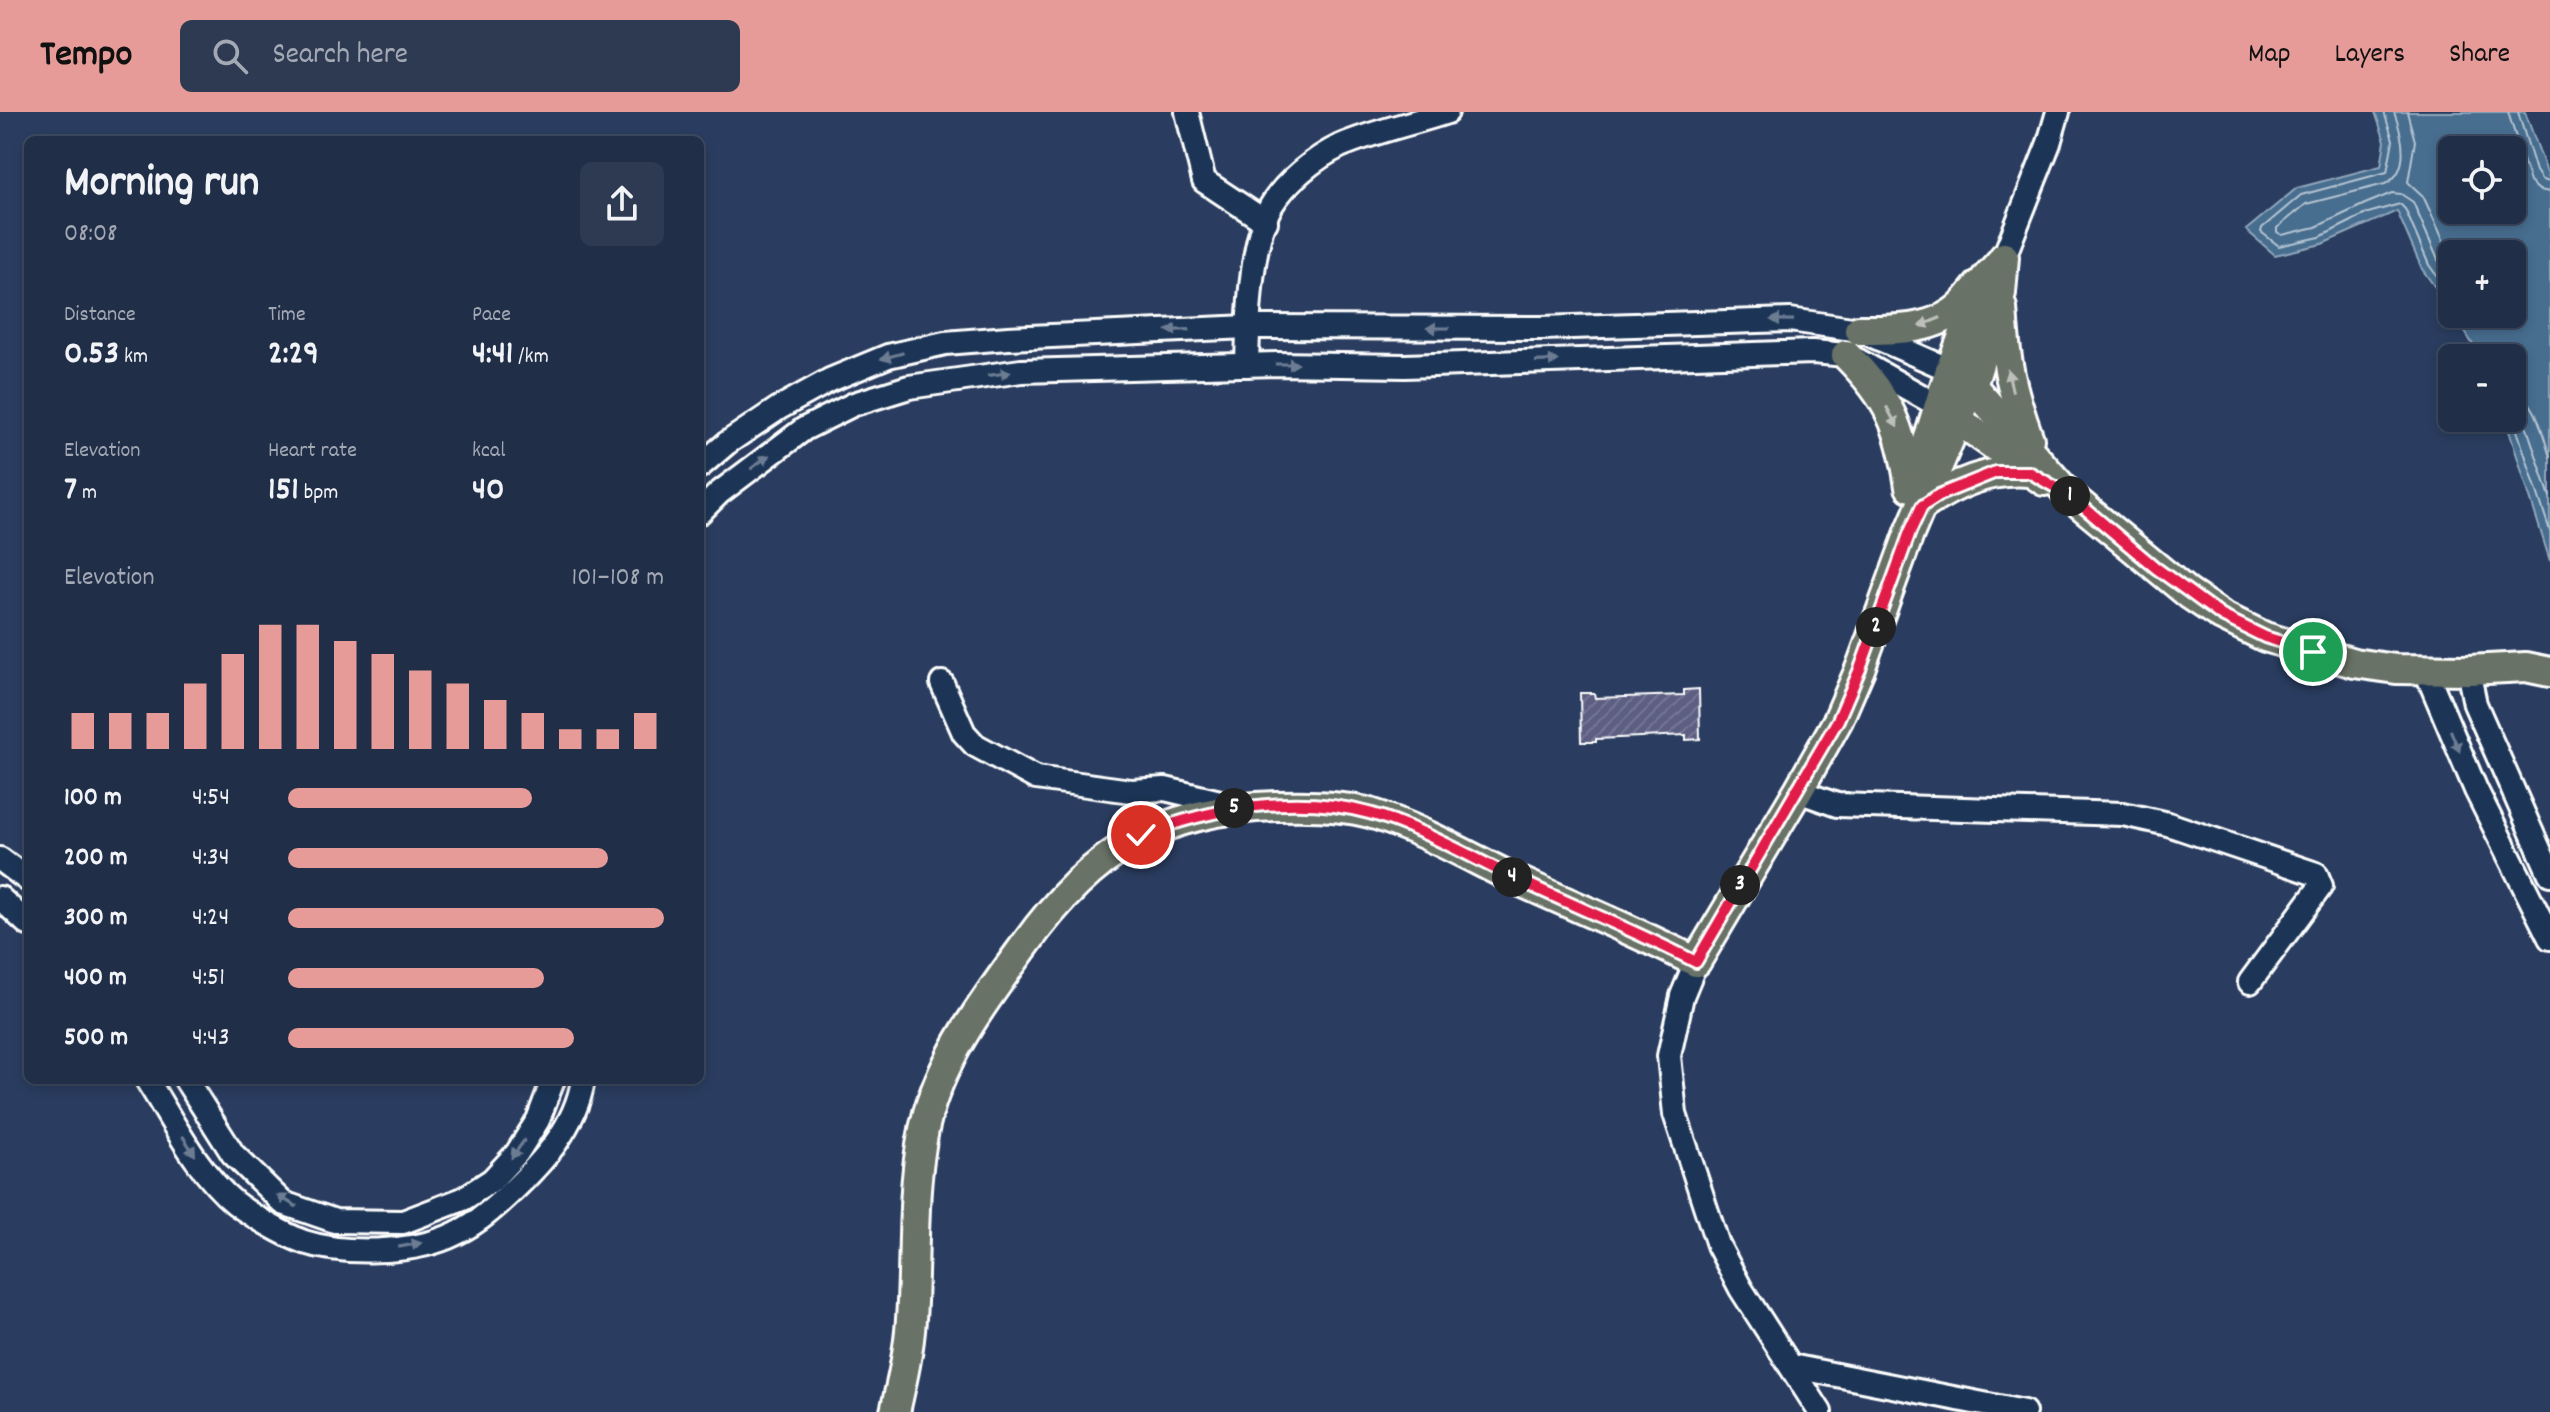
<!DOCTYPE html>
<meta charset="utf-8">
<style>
:root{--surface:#202e48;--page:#2d3a52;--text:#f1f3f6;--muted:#a2a8b4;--line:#3d4a60;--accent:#e69b98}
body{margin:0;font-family:Dekko,sans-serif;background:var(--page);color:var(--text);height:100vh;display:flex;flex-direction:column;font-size:30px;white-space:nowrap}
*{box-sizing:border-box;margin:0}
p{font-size:26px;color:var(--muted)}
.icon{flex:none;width:44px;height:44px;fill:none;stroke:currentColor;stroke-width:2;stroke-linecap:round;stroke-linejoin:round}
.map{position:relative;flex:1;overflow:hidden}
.drawer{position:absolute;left:24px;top:24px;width:680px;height:948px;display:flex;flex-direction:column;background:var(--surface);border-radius:12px;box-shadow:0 4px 12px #0003,0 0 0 2px var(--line)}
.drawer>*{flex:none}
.tools{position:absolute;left:2438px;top:24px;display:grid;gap:16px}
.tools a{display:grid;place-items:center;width:88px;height:88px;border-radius:12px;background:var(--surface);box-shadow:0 4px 12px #0003,0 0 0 2px var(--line);font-size:40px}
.pin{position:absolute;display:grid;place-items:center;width:68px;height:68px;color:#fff;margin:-34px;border:4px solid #fff;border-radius:50%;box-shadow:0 2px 8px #0007}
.km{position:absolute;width:40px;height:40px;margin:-20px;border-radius:50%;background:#222;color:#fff;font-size:22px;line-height:40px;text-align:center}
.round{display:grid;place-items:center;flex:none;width:84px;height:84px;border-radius:12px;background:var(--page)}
.summary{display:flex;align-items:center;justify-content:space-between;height:136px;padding:0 40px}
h1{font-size:44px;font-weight:700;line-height:60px}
.figures{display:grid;grid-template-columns:repeat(3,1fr);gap:12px;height:136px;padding:8px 40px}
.figures div{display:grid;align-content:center}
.figures b{font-size:34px;font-weight:700}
.figures small{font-size:22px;font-weight:400}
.figures p{font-size:22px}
.chart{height:224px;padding:16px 40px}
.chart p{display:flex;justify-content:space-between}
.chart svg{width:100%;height:144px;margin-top:8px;stroke:var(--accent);stroke-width:6}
ul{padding:0 40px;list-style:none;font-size:26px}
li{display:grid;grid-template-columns:128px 96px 1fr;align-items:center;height:60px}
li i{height:20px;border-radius:10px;background:var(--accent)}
header{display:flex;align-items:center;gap:48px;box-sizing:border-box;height:112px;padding:0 40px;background:var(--accent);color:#111}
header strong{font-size:38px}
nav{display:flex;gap:44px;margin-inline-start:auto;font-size:28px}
.search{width:560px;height:72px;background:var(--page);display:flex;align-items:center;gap:20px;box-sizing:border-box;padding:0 28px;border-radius:12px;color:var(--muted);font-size:30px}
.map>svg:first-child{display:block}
.water{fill:#476d8f;stroke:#91a7bc;stroke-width:2;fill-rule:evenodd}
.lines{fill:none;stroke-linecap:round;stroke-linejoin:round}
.shore{stroke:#b5c5d2;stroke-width:2}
.building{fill:url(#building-hatch);stroke:#fff;stroke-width:2}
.minor-casing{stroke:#fff;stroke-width:28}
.major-casing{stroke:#fff;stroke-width:34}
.minor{stroke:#1d3557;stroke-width:22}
.major{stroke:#697266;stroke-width:28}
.oneway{fill:#6c7c92}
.oneway2{fill:#bcc0ba}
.route-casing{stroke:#fff;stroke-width:16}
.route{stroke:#e11d48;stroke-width:10}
</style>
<header>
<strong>Tempo</strong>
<div class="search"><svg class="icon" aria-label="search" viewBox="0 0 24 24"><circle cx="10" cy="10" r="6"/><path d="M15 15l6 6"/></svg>Search here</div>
<nav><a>Map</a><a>Layers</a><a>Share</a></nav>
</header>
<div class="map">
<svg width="2550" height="1300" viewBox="0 0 2550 1300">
<defs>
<pattern id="building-hatch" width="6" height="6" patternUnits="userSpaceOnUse" patternTransform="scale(2)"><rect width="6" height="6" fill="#5c5e82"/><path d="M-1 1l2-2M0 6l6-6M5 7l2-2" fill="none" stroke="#747695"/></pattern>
</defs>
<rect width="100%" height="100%" fill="#2a3d60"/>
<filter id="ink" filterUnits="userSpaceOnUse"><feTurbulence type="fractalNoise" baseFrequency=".0125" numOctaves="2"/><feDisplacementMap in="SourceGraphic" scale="16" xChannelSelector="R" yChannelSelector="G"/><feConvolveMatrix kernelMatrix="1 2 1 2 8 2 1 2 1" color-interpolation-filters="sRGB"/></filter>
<g filter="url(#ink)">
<path class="water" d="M2375,0h150l25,69v380l-45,-143h7v-60h-31l-27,-44h58v-60h-60v57l-30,-42 -25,-58 -75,33 -47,11 -29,-25 51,-42 84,-22 4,-25zM2452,38h60v60h-60z"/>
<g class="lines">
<g class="shore">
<path d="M2384,0l9,28 -6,32 -86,23 -39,33 -1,4 18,14 41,-9 48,-24 32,-9 5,5 24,56 23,32"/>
<path d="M2394,0c8,22 18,59 -9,72l-79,20 -29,24v4l5,3 34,-8 49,-23 27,-11 9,1 12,8 25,58 14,20"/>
<path d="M2407,0l8,29 -7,41 15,14 29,63"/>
<path d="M2508,0l22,70 9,8 11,2"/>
<path d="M2518,0l18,59 6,9 8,2"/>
<path d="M2512,277c25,10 30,44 38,68"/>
<path d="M2512,290l10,11 28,84"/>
<path d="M2512,303l38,116"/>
</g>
</g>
<path class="building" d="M1699,577l1,50 -14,1v-5l-90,4v3h-15l-1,-49h14l1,5 89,-3v-5z"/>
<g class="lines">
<g class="minor-casing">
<g id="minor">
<path d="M1187,0l17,69 62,41"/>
<path d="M2004,145l45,-114 9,-31"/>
<path d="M1247,253c1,-44 3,-121 24,-159 14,-24 44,-48 69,-60 35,-15 71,-22 107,-34"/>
<path d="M700,354l27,-23 52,-35 51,-28 58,-24 57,-13 63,-5 240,-11 293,1 249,-8 69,10 91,40"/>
<path d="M700,400l19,-19 85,-64 50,-25 55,-17 112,-16 256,-7 128,2 408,-14 33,3 13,6 80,45"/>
<path d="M2425,557l51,121 74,148"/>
<path d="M2468,558l7,34 75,170"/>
<path d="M942,571l22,50 11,12 61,33 95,13 34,-2 72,17"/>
<path d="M1798,679l39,14 286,9 45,10 148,50 5,12 -71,96"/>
<path d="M0,747l28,21"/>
<path d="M0,786l28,26"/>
<path d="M1696,850l-14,34 -13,60 6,58 43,131 23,44 79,123"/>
<path d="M147,968c26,41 50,92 88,123 17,13 50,32 69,39 40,13 106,11 144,-5 24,-10 42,-25 60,-42 33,-31 68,-68 75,-115"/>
<path d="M186,968l47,74 50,49 52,18 68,1 60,-23 29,-19 25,-27 21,-33 15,-40"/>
<path d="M1791,1254l233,46"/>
</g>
</g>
<g class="major-casing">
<g id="major">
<path d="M2002,196c3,52 9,82 27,131"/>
<path d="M1859,218c34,0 77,1 103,-25 6,-6 11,-13 17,-20"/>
<path d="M1846,243c44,44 55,72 64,132"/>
<path d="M1950,258l22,16 97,109 120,99 33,22 43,21 89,26 42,6 72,1 58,-3 24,5"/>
<path d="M1944,298l100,71"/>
<path d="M1917,364l33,-106 35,-91 17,-19"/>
<path d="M1922,394c34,-23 66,-37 107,-34"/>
<path d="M895,1300c7,-31 14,-61 16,-93 5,-68 -1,-140 17,-206 18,-62 59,-116 97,-168 66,-93 136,-136 252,-139 30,-1 64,-1 93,7 52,16 101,45 149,68 59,27 119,51 177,81l102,-171 40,-71 22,-51 50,-137 62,-146 29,-93 3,-36"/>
</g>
</g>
<use href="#minor" class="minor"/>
<use href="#major" class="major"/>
</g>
<defs><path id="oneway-solid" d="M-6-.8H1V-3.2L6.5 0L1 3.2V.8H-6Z" transform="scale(2)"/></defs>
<g class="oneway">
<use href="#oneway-solid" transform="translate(1782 208) rotate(-179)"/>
<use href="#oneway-solid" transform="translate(1438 216) rotate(-180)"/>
<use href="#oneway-solid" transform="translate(1178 218) rotate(178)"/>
<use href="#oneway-solid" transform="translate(892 244) rotate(164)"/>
<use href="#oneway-solid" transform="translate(1547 249) rotate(-2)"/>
<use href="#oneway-solid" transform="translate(1287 252)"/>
<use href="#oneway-solid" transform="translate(999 262) rotate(-8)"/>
<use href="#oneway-solid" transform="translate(760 350) rotate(-37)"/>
<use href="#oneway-solid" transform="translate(2455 629) rotate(67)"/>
<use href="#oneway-solid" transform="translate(189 1034) rotate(57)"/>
<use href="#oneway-solid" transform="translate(518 1037) rotate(126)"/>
<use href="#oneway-solid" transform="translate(287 1089) rotate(-150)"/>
<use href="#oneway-solid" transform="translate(410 1133) rotate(-10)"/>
</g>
<g class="oneway2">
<use href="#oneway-solid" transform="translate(1930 210) rotate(158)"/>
<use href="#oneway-solid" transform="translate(2010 269) rotate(-103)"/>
<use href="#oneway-solid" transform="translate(1892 305) rotate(62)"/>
</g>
</g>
<g class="lines" filter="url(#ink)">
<g class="route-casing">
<path id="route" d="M1141,723c70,-27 154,-42 228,-22 49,13 103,45 150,67 59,28 119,52 177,82l142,-242 22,-51 50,-137 12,-26 17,-11 57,-23h33l40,23 87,73 66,48 43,21 48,15"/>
</g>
<use href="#route" class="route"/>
</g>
</svg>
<div class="tools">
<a><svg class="icon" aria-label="locate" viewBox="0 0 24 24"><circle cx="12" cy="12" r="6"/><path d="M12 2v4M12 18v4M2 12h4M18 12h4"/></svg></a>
<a>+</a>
<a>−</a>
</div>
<div class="pin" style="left:2313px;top:540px;background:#1e9e55"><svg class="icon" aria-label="arrive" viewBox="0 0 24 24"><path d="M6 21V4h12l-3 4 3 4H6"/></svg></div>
<div class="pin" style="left:1141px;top:723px;background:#d93025"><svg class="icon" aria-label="check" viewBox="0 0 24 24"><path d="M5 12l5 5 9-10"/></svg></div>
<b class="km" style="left:2070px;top:384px">1</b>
<b class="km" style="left:1876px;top:515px">2</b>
<b class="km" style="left:1740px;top:773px">3</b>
<b class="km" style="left:1512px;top:765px">4</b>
<b class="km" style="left:1234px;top:696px">5</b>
<section class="drawer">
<div class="summary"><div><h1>Morning run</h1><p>08:08</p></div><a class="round"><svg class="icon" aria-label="share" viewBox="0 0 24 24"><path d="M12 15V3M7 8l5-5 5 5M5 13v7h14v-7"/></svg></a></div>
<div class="figures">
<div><p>Distance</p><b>0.53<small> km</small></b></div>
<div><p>Time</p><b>2:29</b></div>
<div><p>Pace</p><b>4:41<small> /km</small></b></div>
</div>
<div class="figures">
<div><p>Elevation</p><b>7<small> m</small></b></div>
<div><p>Heart rate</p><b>151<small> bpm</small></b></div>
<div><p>kcal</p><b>40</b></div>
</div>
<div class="chart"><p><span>Elevation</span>101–108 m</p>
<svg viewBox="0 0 160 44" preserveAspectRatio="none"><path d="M5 44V33M15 44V33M25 44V33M35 44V24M45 44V15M55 44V6M65 44V6M75 44V11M85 44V15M95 44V20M105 44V24M115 44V29M125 44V33M135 44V38M145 44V38M155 44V33"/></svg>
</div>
<ul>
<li><b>100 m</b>4:54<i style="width:65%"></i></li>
<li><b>200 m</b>4:34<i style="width:85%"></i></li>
<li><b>300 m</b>4:24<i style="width:100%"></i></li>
<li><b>400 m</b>4:51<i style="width:68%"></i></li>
<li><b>500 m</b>4:43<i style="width:76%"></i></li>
</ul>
</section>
</div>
